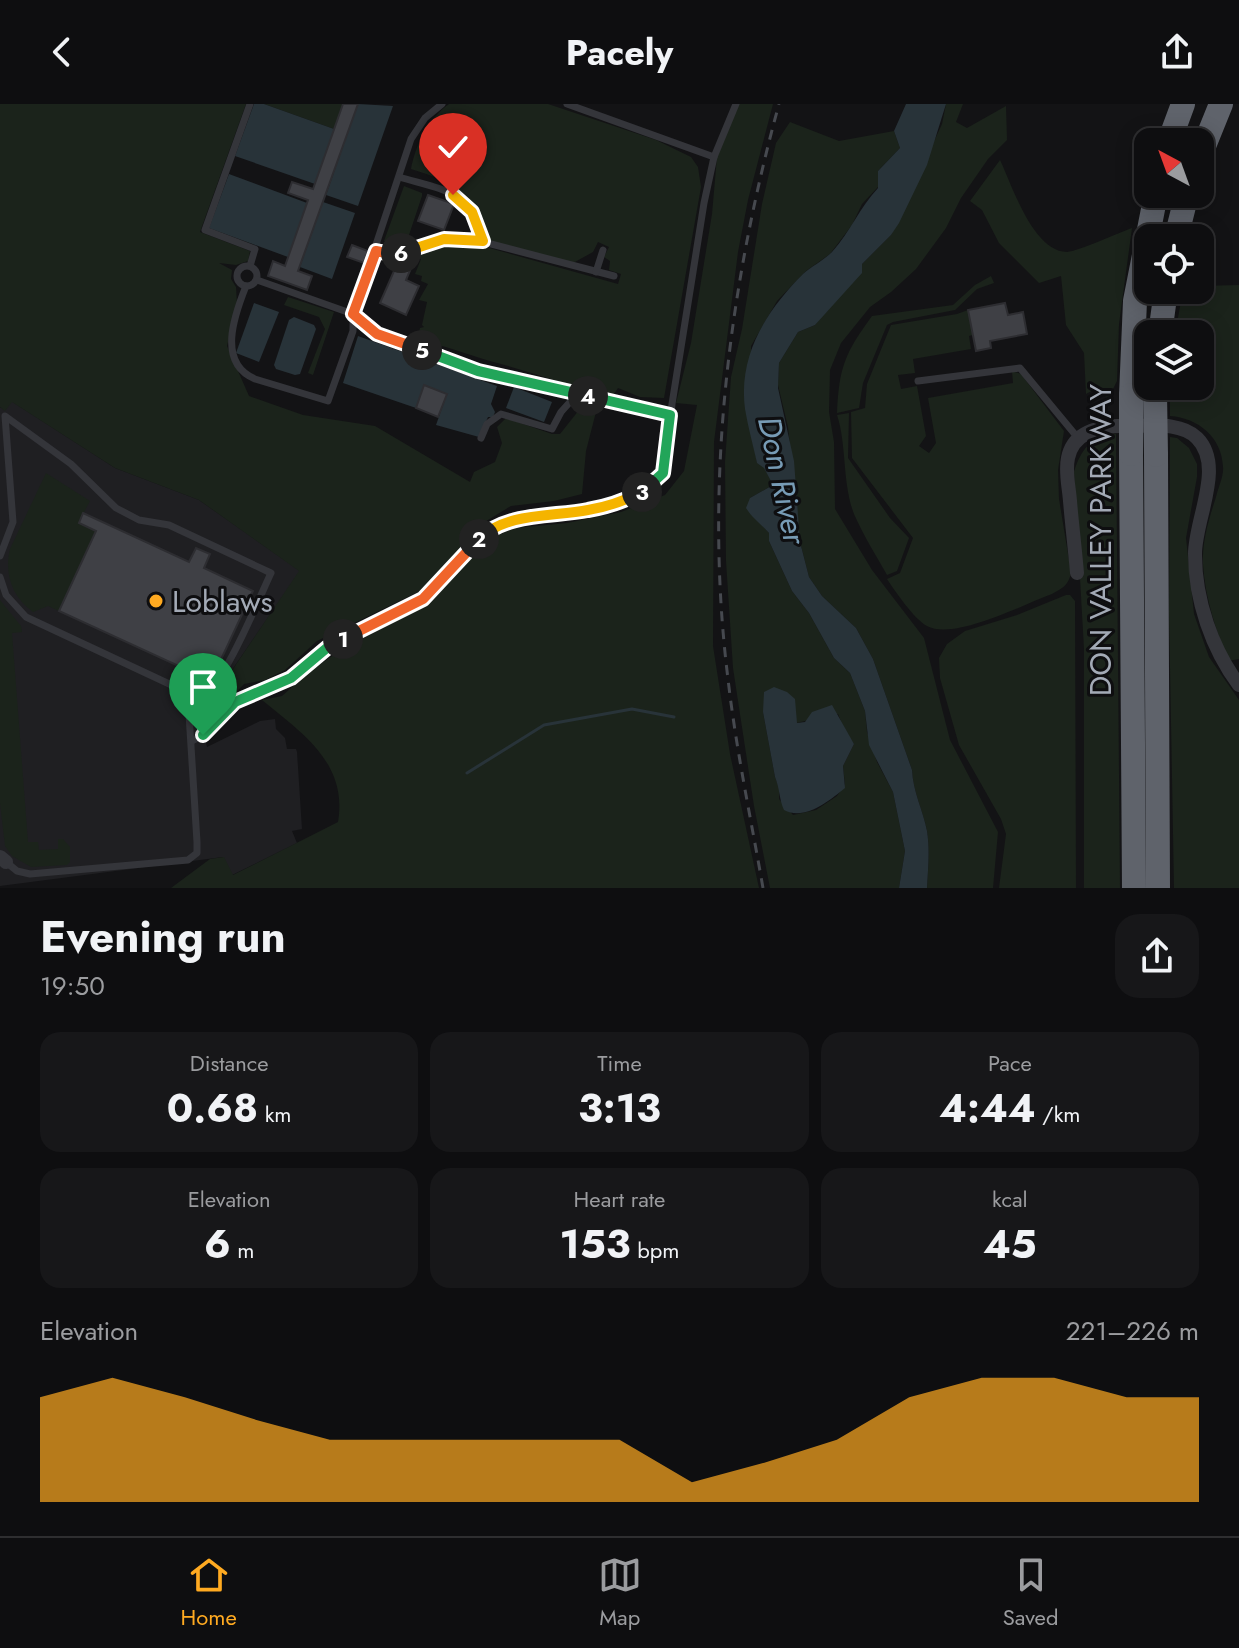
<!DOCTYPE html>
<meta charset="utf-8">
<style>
:root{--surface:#0e0e10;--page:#171719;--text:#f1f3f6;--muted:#9b9c9f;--line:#2e2e30;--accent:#ffaa21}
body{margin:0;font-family:Jost,sans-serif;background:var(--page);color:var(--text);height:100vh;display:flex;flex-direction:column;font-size:30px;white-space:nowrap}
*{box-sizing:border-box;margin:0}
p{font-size:26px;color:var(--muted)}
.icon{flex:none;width:44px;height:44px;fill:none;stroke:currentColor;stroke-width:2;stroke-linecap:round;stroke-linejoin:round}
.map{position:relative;height:784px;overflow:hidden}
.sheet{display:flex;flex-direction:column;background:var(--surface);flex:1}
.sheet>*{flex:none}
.needle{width:52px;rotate:319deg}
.fabs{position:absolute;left:1134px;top:24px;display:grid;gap:16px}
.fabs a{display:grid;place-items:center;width:80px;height:80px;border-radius:16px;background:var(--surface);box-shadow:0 4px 20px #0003,0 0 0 2px var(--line);font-size:40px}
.pin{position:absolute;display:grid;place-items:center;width:68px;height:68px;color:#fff;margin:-82px -34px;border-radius:50% 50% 50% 0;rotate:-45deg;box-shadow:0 0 8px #0007}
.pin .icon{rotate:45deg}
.km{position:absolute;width:40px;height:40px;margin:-20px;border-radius:50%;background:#222;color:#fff;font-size:22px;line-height:40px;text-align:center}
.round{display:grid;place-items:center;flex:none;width:84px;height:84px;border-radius:24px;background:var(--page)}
.headline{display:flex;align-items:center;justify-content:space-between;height:136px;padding:0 40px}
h1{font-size:44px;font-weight:700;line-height:60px}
.figures{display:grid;grid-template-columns:repeat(3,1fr);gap:12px;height:136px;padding:8px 40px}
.figures div{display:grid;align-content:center;border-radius:20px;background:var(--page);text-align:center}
.figures b{font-size:40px;font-weight:700}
.figures small{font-size:22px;font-weight:400}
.figures p{font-size:22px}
.chart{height:224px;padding:16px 40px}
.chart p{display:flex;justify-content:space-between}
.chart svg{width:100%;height:144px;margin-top:8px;fill:var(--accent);opacity:.7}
header{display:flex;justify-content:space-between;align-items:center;height:104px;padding:0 40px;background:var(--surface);font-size:36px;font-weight:700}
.menu{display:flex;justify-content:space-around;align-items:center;height:112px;border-top:2px solid var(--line);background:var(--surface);font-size:22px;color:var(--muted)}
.menu a{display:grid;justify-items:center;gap:4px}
.menu .on{color:var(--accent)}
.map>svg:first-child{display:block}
.built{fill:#1f1f22}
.green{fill:#1b231b;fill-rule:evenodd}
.water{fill:#283339}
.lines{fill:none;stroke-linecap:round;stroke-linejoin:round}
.stream{stroke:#283339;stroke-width:3}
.building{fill:#3f4045;stroke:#2d2d31;stroke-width:2}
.service{stroke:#34353a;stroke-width:7}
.minor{stroke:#34353a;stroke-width:14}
.motorway{stroke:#5f636b;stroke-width:24}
.rail{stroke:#46494f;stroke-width:3;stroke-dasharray:10 8;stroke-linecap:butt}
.motorway-bridge{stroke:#5f636b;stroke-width:24}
.split-1-casing{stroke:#fff;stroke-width:16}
.split-2-casing{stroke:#fff;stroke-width:16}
.split-3-casing{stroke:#fff;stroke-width:16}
.split-4-casing{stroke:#fff;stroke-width:16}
.split-5-casing{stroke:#fff;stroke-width:16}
.split-6-casing{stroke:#fff;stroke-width:16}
.split-7-casing{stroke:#fff;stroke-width:16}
.split-1{stroke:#22a559;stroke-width:10}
.split-2{stroke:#f0652b;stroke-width:10}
.split-3{stroke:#f5b400;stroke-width:10}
.split-4{stroke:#22a559;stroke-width:10}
.split-5{stroke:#22a559;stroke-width:10}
.split-6{stroke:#f0652b;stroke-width:10}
.split-7{stroke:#f5b400;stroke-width:10}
.poi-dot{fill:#ffaa21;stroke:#0e0e10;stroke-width:3}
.labels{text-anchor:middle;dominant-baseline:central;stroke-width:6;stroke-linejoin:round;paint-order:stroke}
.street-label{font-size:30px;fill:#a3aab6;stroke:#0e0e10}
.poi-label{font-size:30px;fill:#a3aab6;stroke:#0e0e10;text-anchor:start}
.water-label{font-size:32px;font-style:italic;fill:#779bb5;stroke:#0e0e10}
</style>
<header><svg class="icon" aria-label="back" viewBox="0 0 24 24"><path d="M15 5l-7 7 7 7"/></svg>Pacely<svg class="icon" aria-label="share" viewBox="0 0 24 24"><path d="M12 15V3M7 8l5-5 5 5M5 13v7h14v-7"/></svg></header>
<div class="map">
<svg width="1239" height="784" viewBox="0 0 1239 784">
<rect width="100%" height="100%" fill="#131315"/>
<path class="built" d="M11,297l104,67 84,32 101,71 -92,134 8,8 -13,16 4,18 53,-26 15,-2 1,10 9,9 2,11h9l1,3 5,77 -10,2 5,12 -65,32 -9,-18 -223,29v-479l5,3z"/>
<g class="green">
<path d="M0,0h246l-46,128 50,19 -2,10 -12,4 -17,-2 13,7 -1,9 5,8 1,17 -10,42 22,50 54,19 72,11 95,56 4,-10 21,-10 7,-19 -5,-16 9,-9 46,16h8l23,-29 14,3 -11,43 -4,43 -28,7 -43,5 -28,17 -63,68 -103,50 -32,29 -20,10 -21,4 -28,29 -8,-7 91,-135 -100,-71 -84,-32 -103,-66 -7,9 -5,-4z"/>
<path d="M264,0h79l-9,25z"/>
<path d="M449,0h99l108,36 35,17 7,10 3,20 -37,211 -24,-1 -22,-9 -6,9c-42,-11 -81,-25 -122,-36 -25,-7 -47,-17 -73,-20l3,-13 4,-1 -2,-2 5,-23 -8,-2 9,-16 -7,-3 1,-5 -7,-2 6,-15 -12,-4 32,-13 23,-1 154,43 3,-10 -12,-4 1,-9 -6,-4 5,-10 -11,-5 -5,10 -20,11c-20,-5 -64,-13 -80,-21 -14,-7 -18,-31 -27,-43 -14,-18 -34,-23 -55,-30 4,-23 18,-51 38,-65z"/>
<path d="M735,0h38l-25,96 -10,52 -24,190 -1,204 17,108 29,134h-588l39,-29 14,-2 9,18 105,-53c10,-59 -36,-89 -76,-122l20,-4 29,-26 35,-23 43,-22 45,-27 56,-60 26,-10 51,-5 54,-11 44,-17 19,-24 13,-66 -21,-2 15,-60 21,-129 5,-57z"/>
<path d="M946,0h17l-7,18 11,6 39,-22 1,34 -19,19 -27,39 -15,30 -30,41 -25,23 -21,15 -29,36 -11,27 -1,42 5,30 1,67 37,61 52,68 26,102 48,92 -5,56h-66c1,-19 3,-38 0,-57 -4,-21 -14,-39 -15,-61l-39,-111 -17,-31 -34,-32 -13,-19 -9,-35 -12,-115 -10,-42 1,-22 19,-31 17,-7 47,-61 29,-29 51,-111z"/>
<path d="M790,18l49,19 55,-10 6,17 -22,23v16l-16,17 -10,21 -22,29 -24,17 -29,30 -26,45 1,91 5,25 7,5 9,18 -23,13 10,24 9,11v8l23,50 17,22 25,45 16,15 15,38 2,21 10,30 16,30 12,59 -6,37h-129l-16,-82 -21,-138 -7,-107 -1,-99 6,-85 11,-48 20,-125 14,-61zM796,606v13l42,-9 7,17 9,13 -11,22 2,18 -8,12 -21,14 -23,5 -14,-16v-12l-4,-10 -12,-65z"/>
<path d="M1000,56c12,25 33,92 67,92 12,-1 51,-19 65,-24l-13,96 -2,57 -9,18 -11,-11 -11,6 -2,-41 -18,-28 -5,-49 -22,7 -40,-40 -17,-33 -12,-9z"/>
<path d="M404,82l18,7v3l-13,39h-10l-4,10 -11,-4z"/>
<path d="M991,172l3,7 -17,6 -22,21 -62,12 -6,3 -24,58 -4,25 -22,5c2,-46 8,-60 35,-97l81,-11 22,-20z"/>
<path d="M1239,181v374l-11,2c-12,-31 -23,-63 -25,-97 -1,-23 6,-45 13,-67 2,-9 8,-21 7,-30 -1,-30 -25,-49 -53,-51v-30h30v-52h-25l8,-44h17v-4z"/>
<path d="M288,193l46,15 -21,63 -5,-2 17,-44 -6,-12 -35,-12z"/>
<path d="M968,206l5,25 -4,1 2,13 -58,10 2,14 -17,2 3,14 16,-3 9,50 -7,10 10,7 7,-10 -8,-45 85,-15 -1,-12 9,3 43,57 -6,39 1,29 12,73c-2,13 -8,16 -19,22 -28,10 -98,47 -125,32 -13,-7 -32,-35 -40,-47l13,-6 13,-35 -61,-80 -1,-46 14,-4 2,-24 24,-59 66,-11z"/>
<path d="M849,309l-1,45 42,60 19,20 -12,33 -10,4c-11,-20 -24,-40 -33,-61 -12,-32 -7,-68 -17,-99z"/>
<path d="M1116,330l4,454h-36v-239l-10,-177c7,-23 17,-36 42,-38z"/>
<path d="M1170,333l7,1 12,10 8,16v13l-11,61 8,76 15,43 30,43v188h-65l-5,-276z"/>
<path d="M46,369l44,28 -11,21 17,9 -37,80 -11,-5 -15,6c-21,-15 -29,-38 -23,-63z"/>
<path d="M1066,491h4l5,6 1,287h-77l7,-54 -5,-15 -42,-74 -19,-67 -1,-20 8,-14 18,-13 52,-16z"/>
<path d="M0,496l21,26 1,6 -10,1 16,209h10l1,8 19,-1v-10h5l7,8v15l-3,3 -36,2 -19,-11 -7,-10 -5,-43z"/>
</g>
<g class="water">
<path d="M254,0h10l70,25 -19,55 -80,-28z"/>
<path d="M358,0l35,2 -35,100 -32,-11z"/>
<path d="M906,0h40l-19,61 -28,58 -8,12 -29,29v9l-47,52 -17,7 -19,31 -1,25 16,73 6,81 9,35 13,19 34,32 17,31 39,111c1,22 11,40 15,61 3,19 1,38 0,57h-28l6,-37 -12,-59 -24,-47 -4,-34 -15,-38 -16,-15 -25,-45 -17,-22 -23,-50v-8c-8,-9 -16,-14 -23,-25l4,-10 23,-13 -9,-17 -7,-5c-4,-18 -9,-36 -12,-54 -7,-54 21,-98 58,-135 9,-8 21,-14 29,-22 18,-20 28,-45 46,-64v-17l22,-23 -6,-17z"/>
<path d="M229,70l78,29 -19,54 -79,-29z"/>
<path d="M323,98l32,11 -23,66 -32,-12z"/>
<path d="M254,199l25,9 -20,50 -23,-9z"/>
<path d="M294,213l20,8 2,4 -16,45 -5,1 -19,-6 -2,-4 15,-45z"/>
<path d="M358,232l139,50 -6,18 4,8 -2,5h-5l-9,20 -43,-12 11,-31 -22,-9 -9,23 -73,-25z"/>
<path d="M514,283l38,15 -8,20 -38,-14z"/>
<path d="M774,583l13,5 8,7 2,24 8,-1 7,-10 20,-7 22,39 -11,22 2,22c-16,13 -40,33 -61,22 -5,-11 -4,-21 -9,-33l-12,-65 1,-20z"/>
</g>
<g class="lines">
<path class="stream" d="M467,669l77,-48 88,-16 42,8"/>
</g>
<g class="building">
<path d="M343,0h15l-60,167 14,5 -5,14 -39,-14 5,-15 12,5 23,-66 -20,-7 4,-11 21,7z"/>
<path d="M428,91l26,9 -10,26 -26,-9z"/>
<path d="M352,141l16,6 -4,12 -17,-6z"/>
<path d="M401,151l13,6 -8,19 13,6 -13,29 -26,-12z"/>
<path d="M1005,199l3,12 15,-3 4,22 -37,7 1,7 -15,3 -8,-41z"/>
<path d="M424,281l23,9 -9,23 -22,-9z"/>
<path d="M83,409l106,49 7,-14 14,6 -6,14 49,23 -42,90 -152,-70 37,-80 -17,-8z"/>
</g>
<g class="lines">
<g class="service">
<path d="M250,0l-45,126 50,19 -5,17"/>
<path d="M442,0l-17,14 -14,21 -58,175 24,20 101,37 192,44"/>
<path d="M567,0l147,53"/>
<path d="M399,73c49,14 66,12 84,64"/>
<path d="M376,147l19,3 44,-14 29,-2 146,38"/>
<circle cx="247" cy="172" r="10"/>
<path d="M596,168l7,-22"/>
<path d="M246,182c-12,30 -29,77 9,93l73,22 25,-70v-17l-96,-34"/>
<path d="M918,277l102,-13 58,70"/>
<path d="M481,334l6,-14 14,-10 51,15 9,-17 17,-19"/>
<path d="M0,452l13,-34 -8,-106 66,48 45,44 23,12 30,5 102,48c-11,23 -49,117 -70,124 -4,2 -9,1 -13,1"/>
<path d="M0,473l6,18 20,22 154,72 8,9 9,144v11l-9,7 -158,14 -13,-3 -11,-9"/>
<path d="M192,637l13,-7 30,-32 56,-24 37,-31 95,-48 51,-56 24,-18 115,-20 26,-12 21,-15 5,-11 7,-63 32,-201 10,-46 22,-53"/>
</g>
<g class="minor">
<path d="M1077,469c-2,-24 -5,-48 -7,-72 -1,-14 -5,-29 -2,-43 6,-30 40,-33 64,-32 20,0 49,-4 65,12 28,28 -2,81 -2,116 0,46 17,95 44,131"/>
<path d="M0,753l6,5"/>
</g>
<g class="motorway">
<path d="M1169,38l14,-38"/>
<path d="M1200,52l21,-52"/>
<path d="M1176,134l11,-44"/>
<path d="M1160,230l6,-44"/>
<path d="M1131,291l4,-94 21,-107"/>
<path d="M1131,350l3,434"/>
<path d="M1156,351l2,433"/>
</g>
<path class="rail" d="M763,784c-12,-69 -27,-139 -35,-209 -24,-192 0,-389 51,-575"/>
<g class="motorway-bridge">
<path d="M1155,289l1,62"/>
<path d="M1131,291v59"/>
</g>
</g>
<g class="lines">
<g class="split-1-casing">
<path id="split-1" d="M203,631l32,-33 56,-24 37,-31 15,-8"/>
</g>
<g class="split-2-casing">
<path id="split-2" d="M343,535l80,-40 56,-60"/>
</g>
<g class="split-3-casing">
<path id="split-3" d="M479,435c28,-27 73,-22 109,-29 19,-3 36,-9 54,-18"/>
</g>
<g class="split-4-casing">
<path id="split-4" d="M588,292l82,19 -7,58 -21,19"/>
</g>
<g class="split-5-casing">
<path id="split-5" d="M422,246l56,21 110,25"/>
</g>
<g class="split-6-casing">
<path id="split-6" d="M401,149l-10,1 -15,-3 -23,63 24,20 45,16"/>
</g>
<g class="split-7-casing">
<path id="split-7" d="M401,149l43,-14 39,2 -11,-29 -19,-17"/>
</g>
<use href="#split-1" class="split-1"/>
<use href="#split-2" class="split-2"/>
<use href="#split-3" class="split-3"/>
<use href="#split-4" class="split-4"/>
<use href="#split-5" class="split-5"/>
<use href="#split-6" class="split-6"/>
<use href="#split-7" class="split-7"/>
</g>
<circle class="poi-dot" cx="156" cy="497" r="8"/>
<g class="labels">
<g class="street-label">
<text transform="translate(1100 436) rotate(-90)">DON VALLEY PARKWAY</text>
</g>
<g class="poi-label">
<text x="172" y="497">Loblaws</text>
</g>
<g class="water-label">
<text transform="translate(782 376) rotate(78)">Don River</text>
</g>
</g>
</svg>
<div class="fabs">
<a><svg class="needle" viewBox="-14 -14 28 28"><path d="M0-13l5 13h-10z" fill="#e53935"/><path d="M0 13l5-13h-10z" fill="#9b9c9f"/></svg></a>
<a><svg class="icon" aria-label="locate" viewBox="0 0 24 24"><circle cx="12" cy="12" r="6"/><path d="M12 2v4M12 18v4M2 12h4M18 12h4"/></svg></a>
<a><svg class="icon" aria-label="layers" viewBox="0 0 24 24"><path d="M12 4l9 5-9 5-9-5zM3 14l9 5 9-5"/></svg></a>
</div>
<div class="pin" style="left:203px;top:631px;background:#1e9e55"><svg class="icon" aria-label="arrive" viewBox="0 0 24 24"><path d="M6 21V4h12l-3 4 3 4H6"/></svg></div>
<div class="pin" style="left:453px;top:91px;background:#d93025"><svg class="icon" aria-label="check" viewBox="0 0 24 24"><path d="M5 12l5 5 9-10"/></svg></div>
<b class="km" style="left:343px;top:535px">1</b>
<b class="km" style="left:479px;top:435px">2</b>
<b class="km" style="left:642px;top:388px">3</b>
<b class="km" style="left:588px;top:292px">4</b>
<b class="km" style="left:422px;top:246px">5</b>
<b class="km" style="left:401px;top:149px">6</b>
</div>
<section class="sheet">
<div class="headline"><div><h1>Evening run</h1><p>19:50</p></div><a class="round"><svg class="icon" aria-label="share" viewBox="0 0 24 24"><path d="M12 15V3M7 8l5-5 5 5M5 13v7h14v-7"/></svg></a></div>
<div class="figures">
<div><p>Distance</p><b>0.68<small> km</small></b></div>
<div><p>Time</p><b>3:13</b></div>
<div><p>Pace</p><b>4:44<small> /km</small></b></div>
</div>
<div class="figures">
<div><p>Elevation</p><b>6<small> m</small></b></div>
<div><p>Heart rate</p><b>153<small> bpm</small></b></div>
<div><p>kcal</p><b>45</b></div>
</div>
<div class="chart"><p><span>Elevation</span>221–226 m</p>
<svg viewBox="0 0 160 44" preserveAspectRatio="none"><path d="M0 44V12L10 6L20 12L30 19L40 25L50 25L60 25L70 25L80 25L90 38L100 32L110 25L120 12L130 6L140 6L150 12L160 12V44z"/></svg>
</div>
</section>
<nav class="menu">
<a class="on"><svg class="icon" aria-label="home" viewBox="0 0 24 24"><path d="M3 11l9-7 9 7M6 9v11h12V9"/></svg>Home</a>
<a><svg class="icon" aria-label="map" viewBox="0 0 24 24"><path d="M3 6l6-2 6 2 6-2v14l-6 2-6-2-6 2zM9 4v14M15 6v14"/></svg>Map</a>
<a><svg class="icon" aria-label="saved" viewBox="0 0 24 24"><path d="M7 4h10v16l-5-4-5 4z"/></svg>Saved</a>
</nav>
